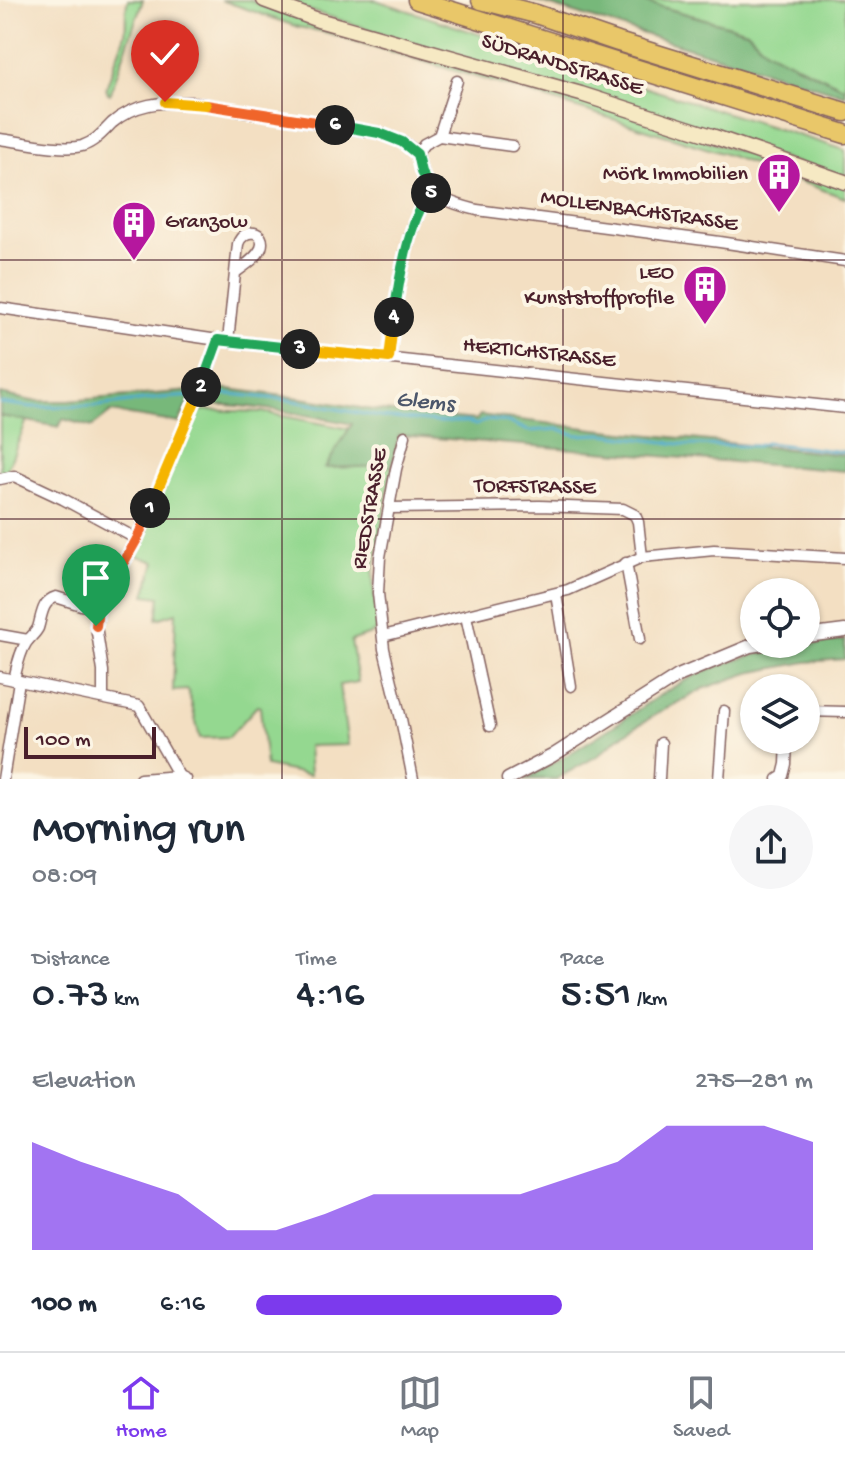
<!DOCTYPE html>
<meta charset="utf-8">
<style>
:root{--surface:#fff;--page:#f6f6f7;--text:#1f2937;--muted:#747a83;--line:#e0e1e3;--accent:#7c3aed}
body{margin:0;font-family:"Gochi Hand",sans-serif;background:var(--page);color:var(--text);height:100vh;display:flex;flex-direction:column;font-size:30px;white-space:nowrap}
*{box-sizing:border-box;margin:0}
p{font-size:26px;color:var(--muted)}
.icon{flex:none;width:44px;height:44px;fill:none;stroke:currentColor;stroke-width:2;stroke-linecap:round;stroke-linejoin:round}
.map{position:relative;height:779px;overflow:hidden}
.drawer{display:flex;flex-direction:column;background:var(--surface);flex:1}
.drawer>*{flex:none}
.fabs{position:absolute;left:740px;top:578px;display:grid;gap:16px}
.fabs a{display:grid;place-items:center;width:80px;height:80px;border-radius:50%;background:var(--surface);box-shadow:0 2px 6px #0004;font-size:40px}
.scale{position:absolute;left:24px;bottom:20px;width:132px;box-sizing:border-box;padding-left:8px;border:4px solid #4a1f2b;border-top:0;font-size:22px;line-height:28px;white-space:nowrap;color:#4a1f2b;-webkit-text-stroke:6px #fcf5e5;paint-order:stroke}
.pin{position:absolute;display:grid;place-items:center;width:68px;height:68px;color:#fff;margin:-82px -34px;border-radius:50% 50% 50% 0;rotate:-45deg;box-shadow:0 0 8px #0007}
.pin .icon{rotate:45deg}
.km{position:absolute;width:40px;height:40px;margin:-20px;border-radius:50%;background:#222;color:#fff;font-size:22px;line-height:40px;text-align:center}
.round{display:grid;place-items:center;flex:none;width:84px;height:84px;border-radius:42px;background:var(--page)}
.overview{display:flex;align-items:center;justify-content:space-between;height:136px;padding:0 32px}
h1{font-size:44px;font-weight:600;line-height:60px}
.stats{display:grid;grid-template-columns:repeat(3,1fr);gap:12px;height:136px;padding:8px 32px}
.stats div{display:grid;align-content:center}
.stats b{font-size:40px;font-weight:600}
.stats small{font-size:22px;font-weight:400}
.stats p{font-size:22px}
.chart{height:224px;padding:16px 32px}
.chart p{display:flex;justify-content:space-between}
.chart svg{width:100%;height:144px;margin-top:8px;fill:var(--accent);opacity:.7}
ul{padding:0 32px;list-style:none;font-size:26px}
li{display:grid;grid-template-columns:128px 96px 1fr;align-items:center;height:60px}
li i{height:20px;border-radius:10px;background:var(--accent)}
.tab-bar{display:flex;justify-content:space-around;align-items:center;height:112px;border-top:2px solid var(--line);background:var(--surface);font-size:22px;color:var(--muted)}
.tab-bar a{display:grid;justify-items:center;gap:4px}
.tab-bar .selected{color:var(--accent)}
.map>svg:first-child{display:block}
.green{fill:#94d890;stroke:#6f7c5e;stroke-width:2}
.forest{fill:#77b87a;stroke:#606c52;stroke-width:2}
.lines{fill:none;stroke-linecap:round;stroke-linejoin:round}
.stream{stroke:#4eaacc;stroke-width:3}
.minor-casing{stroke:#856260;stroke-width:13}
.tertiary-casing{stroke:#856260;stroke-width:15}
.secondary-casing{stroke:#856260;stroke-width:17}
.motorway-casing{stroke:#856260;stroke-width:21}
.minor{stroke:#fff;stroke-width:10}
.tertiary{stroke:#fff;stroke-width:12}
.secondary{stroke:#f6e9c3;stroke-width:14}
.motorway{stroke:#e9c769;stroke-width:18}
.split-1-casing{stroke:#fff;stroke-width:16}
.split-2-casing{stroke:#fff;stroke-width:16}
.split-3-casing{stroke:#fff;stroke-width:16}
.split-4-casing{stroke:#fff;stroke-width:16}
.split-5-casing{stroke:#fff;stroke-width:16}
.split-6-casing{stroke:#fff;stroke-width:16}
.split-7-casing{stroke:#fff;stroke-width:16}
.split-8-casing{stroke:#fff;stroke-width:16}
.split-1{stroke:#f0652b;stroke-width:10}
.split-2{stroke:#f5b400;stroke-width:10}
.split-3{stroke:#22a559;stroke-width:10}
.split-4{stroke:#f5b400;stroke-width:10}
.split-5{stroke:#22a559;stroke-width:10}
.split-6{stroke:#22a559;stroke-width:10}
.split-7{stroke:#f0652b;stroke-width:10}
.split-8{stroke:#f5b400;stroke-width:10}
.grid{fill:none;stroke:#4a1f2b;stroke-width:2;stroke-opacity:0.55}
.labels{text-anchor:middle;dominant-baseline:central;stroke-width:8;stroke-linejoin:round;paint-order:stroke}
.street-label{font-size:22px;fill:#4a1f2b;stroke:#fcf5e5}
.poi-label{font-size:22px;fill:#4a1f2b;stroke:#fcf5e5;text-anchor:end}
.water-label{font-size:24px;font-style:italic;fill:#4c576b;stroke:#fcf5e5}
</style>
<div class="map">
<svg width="845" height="779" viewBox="0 0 845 779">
<rect width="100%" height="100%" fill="#fcf5e5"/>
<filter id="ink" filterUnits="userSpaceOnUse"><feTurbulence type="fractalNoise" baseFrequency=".0125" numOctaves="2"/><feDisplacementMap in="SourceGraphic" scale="16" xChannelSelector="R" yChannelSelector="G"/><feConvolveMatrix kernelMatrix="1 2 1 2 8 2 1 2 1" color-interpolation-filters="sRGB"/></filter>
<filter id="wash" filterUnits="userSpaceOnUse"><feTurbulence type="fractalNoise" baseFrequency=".006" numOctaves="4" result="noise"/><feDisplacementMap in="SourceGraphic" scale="32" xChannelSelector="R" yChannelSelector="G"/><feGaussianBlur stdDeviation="1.8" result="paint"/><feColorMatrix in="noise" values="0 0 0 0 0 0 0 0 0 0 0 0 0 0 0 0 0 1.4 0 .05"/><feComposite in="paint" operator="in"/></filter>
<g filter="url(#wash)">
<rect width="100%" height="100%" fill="#f3dfc2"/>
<g class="green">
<path d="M128,0h15l-33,94h-2l-2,-6 19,-54c2,-12 -1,-22 3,-34z"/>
<path d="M221,0h29l25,11 324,94 246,82v11l-120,-44 -205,-64 -195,-58 -27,-5z"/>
<path d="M276,0h100l178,59 291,91v28z"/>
<path d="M637,0h208v88l-78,-37 -20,-20z"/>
<path d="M204,410l58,2 88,17 -24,38 66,-1 -19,108 1,18 5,39 -28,10 7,41 -19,3 9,60 -40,1 2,29 -44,-9 -6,-59 -3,-1 -28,31 -29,1 -12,-48 -15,1 3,-78 -19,6 3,-22 -15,-2 10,-33 -20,-7 59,-142z"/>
<path d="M0,416l27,4 -22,55 -5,-1z"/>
</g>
<g class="forest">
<path d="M532,0h105l110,31 20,20 78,37v7z"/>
<path d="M211,387l96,12 66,11 103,10 4,-5 114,14 251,26v16l-446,-36 -7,31 -67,2 27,-44c-50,-10 -97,-19 -148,-20l1,-13z"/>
<path d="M193,391l-14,32 -68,-11 -19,15 -29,-8 -4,8 -59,-11v-22l32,7h35z"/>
<path d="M845,640v19l-39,3 -57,11 -44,15 -45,24 -43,27 -18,16 -43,24h-31c34,-18 67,-39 99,-60 27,-18 54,-37 84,-49 44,-18 90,-24 137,-30z"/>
</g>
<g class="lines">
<path class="stream" d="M0,403l32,4 66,-1 63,-8 69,-4 58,6 92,17 59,5h28l9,3 10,-5 22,2 21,9 30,-2 17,6 26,-1 85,11 70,1 9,-3 79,9"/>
</g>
</g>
<g filter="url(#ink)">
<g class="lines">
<g class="minor-casing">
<g id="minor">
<path d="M439,136l18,-55"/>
<path d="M0,139c22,3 62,12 82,7 13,-4 21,-14 30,-23 23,-20 49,-21 78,-21l189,31c12,5 32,10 38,22 3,5 3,13 5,18 9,25 31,31 55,37l243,32 125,19"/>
<path d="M417,154l7,-10 15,-8 73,10"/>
<path d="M0,308l218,32 627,68"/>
<path d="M228,341l10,-97c6,-18 29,-13 23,4 -4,10 -17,18 -25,24"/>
<path d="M389,358c5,-43 14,-135 43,-166"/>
<path d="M405,436l-9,33 -16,88 -2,36 6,56 17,70 12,60"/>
<path d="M0,479l14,-3 49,23 74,40"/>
<path d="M390,508l150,-2 83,3 12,6 3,7 4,35"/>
<path d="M626,563l14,76"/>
<path d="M556,594l15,92"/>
<path d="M466,616l24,110"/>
<path d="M0,635l28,5"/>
<path d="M383,636l185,-46 74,-33 72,-7 131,8"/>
<path d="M0,677l139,29 40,70 6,3"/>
<path d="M14,680c3,-13 5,-26 12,-37 4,-6 9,-9 12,-15 4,-13 4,-27 18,-31l25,8 17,3"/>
<path d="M103,698v-27l-7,-45 2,-18 39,-69 71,-169 10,-30"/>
<path d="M806,711l39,1"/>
<path d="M3,779l16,-98"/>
<path d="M140,779l39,-3"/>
<path d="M659,779l2,-36"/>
<path d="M719,779l5,-68"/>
<path d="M778,779l5,-3 3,-12 1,-24"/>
</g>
</g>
<g class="tertiary-casing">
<g id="tertiary">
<path d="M806,636l39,-5"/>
<path d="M508,779l44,-23 126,-80 72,-30 13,-2"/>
</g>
</g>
<g class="secondary-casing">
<path id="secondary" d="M264,0l54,20 263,74 131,42 133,46"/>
</g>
<g class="motorway-casing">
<g id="motorway">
<path d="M417,0l428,134"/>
<path d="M481,0l55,14 82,28 227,70"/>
</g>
</g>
<use href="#minor" class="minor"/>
<use href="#tertiary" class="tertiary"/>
<use href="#secondary" class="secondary"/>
<use href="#motorway" class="motorway"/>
</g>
</g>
<g class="lines" filter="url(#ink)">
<g class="split-1-casing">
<path id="split-1" d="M96,626l2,-18 39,-69 13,-31"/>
</g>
<g class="split-2-casing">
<path id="split-2" d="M150,508l51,-121"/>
</g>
<g class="split-3-casing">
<path id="split-3" d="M201,387l17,-47 82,9"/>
</g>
<g class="split-4-casing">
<path id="split-4" d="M300,349l89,9 5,-41"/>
</g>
<g class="split-5-casing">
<path id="split-5" d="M394,317c4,-32 15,-101 37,-124"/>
</g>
<g class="split-6-casing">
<path id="split-6" d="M335,125l44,8 23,9 15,12 4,18 11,20 -1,1"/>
</g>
<g class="split-7-casing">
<path id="split-7" d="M206,105l129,20"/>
</g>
<g class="split-8-casing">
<path id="split-8" d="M165,102l41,3"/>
</g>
<use href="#split-1" class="split-1"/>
<use href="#split-2" class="split-2"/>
<use href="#split-3" class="split-3"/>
<use href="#split-4" class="split-4"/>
<use href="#split-5" class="split-5"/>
<use href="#split-6" class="split-6"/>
<use href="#split-7" class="split-7"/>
<use href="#split-8" class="split-8"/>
</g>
<path class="grid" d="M282,0v779M563,0v779M0,260h845M0,519h845"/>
<defs>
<g id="building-pin" transform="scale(2.3)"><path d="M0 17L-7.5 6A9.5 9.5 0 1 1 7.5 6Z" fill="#b5179e" stroke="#fcf5e5"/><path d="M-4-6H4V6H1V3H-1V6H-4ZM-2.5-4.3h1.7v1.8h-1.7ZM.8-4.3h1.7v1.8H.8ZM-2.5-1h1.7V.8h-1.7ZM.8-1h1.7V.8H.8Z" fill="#fff"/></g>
</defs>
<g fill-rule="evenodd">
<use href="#building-pin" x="779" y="175"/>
<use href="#building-pin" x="134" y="223"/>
<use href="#building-pin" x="705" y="287"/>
</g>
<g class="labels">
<g class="street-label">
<text transform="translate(562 66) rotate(17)">SÜDRANDSTRASSE</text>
<text transform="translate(639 212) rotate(8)">MOLLENBACHSTRASSE</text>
<text transform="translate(539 354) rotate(6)">HERTICHSTRASSE</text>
<text transform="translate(535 488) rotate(1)">TORFSTRASSE</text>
<text transform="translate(371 509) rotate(-80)">RIEDSTRASSE</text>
</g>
<g class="poi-label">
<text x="748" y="175">Mörk Immobilien</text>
<text x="165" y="223" text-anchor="start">Granzow</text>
<text x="674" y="274">LEO<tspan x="674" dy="25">Kunststoffprofile</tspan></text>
</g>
<g class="water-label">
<text transform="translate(425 403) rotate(5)">Glems</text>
</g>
</g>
</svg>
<div class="fabs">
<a><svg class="icon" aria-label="locate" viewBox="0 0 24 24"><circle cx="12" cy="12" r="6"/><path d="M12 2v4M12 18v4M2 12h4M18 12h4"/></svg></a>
<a><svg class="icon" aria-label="layers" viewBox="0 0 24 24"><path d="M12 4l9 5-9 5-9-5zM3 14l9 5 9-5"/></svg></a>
</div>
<div class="scale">100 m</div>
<div class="pin" style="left:96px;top:626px;background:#1e9e55"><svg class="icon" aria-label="arrive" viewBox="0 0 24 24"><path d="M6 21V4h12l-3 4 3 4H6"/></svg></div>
<div class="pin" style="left:165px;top:102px;background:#d93025"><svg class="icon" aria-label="check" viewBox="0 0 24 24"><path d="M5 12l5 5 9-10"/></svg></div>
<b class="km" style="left:150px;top:508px">1</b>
<b class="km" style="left:201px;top:387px">2</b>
<b class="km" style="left:300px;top:349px">3</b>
<b class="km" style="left:394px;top:317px">4</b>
<b class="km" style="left:431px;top:193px">5</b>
<b class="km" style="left:335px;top:125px">6</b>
</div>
<section class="drawer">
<div class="overview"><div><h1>Morning run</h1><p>08:09</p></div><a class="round"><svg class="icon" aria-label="share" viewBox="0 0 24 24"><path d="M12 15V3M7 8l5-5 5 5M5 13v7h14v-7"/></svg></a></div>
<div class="stats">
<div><p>Distance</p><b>0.73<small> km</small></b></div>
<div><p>Time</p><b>4:16</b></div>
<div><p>Pace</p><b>5:51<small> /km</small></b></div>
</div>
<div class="chart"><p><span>Elevation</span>275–281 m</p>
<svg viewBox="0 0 160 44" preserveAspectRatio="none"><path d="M0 44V11L10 17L20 22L30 27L40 38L50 38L60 33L70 27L80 27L90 27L100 27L110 22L120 17L130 6L140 6L150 6L160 11V44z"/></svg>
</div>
<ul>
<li><b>100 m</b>6:16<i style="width:55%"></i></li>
</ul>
</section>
<nav class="tab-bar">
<a class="selected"><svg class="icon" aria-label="home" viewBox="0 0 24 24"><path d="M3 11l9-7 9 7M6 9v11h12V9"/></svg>Home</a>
<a><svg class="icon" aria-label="map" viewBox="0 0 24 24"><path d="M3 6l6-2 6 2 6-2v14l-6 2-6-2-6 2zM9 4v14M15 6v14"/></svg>Map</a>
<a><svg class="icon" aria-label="saved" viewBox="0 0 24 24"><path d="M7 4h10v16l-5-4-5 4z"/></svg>Saved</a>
</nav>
